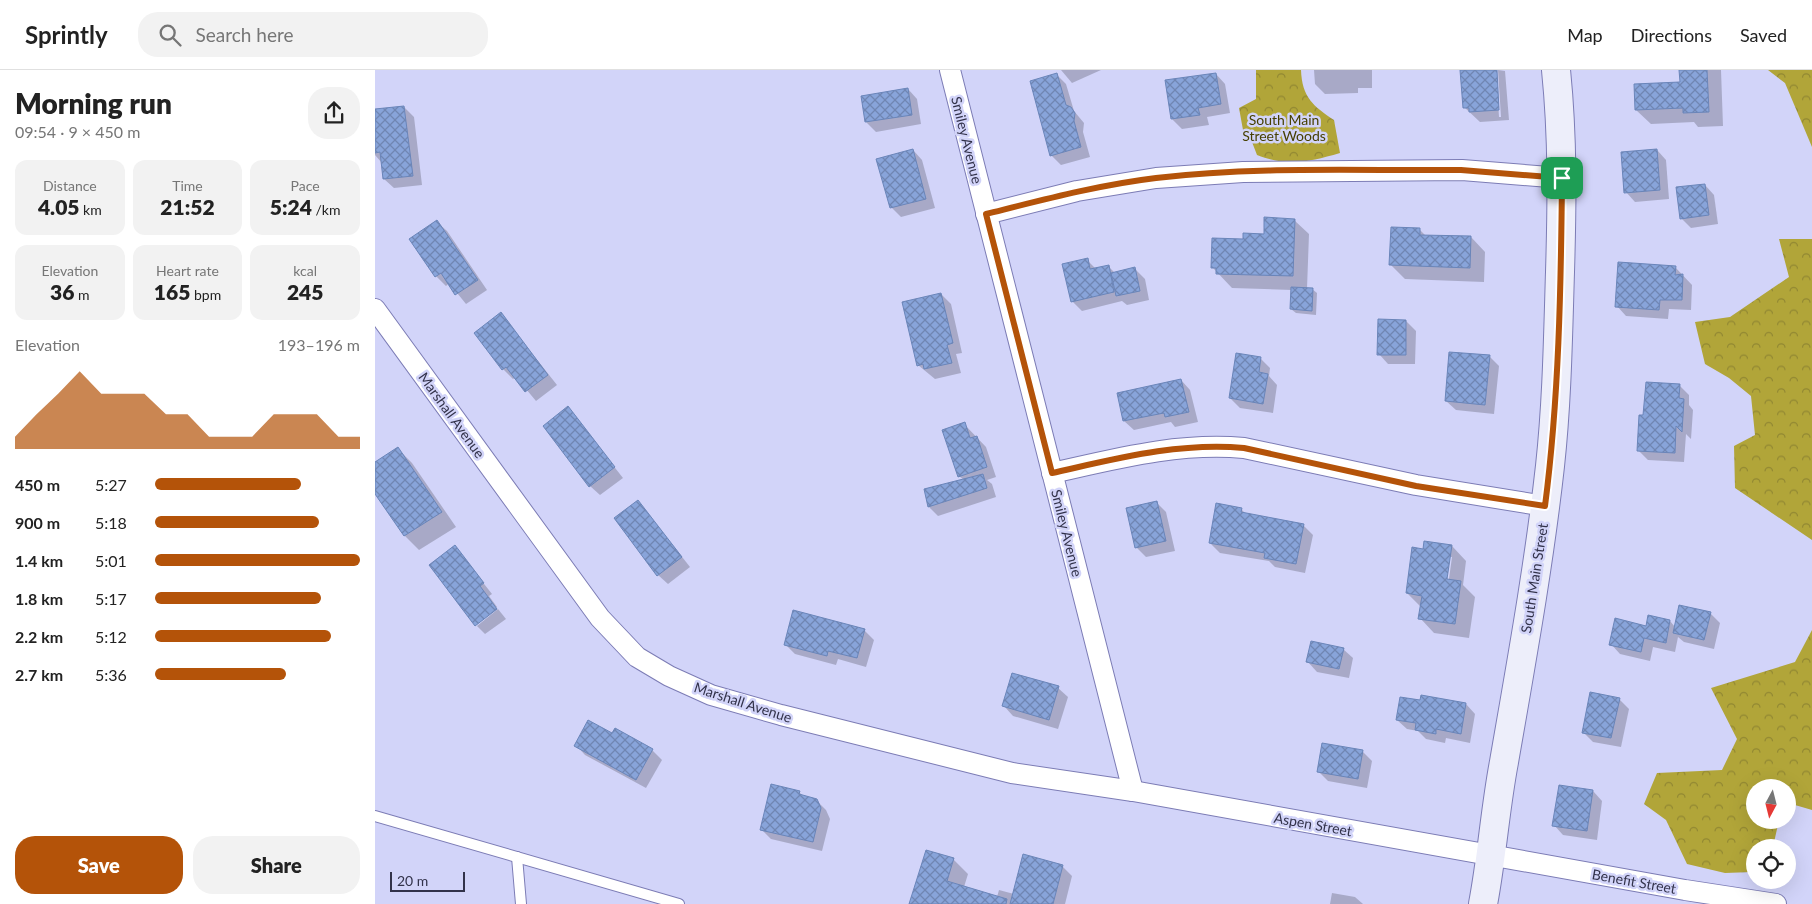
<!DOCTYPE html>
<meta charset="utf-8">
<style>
:root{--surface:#fff;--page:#f2f2f2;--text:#222;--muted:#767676;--line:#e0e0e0;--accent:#b45309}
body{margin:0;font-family:Lato,sans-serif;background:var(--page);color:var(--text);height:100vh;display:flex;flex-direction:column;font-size:19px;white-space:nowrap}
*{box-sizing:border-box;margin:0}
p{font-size:16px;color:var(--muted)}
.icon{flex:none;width:28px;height:28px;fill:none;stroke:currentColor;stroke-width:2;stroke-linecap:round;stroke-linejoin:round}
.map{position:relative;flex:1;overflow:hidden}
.side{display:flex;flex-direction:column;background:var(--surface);width:375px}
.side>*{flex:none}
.needle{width:32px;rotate:187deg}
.controls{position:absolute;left:1371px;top:709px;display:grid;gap:10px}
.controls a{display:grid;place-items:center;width:50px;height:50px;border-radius:50%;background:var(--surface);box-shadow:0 5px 20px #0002;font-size:25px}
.scale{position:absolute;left:15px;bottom:12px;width:75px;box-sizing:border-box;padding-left:5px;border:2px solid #32324a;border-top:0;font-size:14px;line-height:18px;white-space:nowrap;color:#32324a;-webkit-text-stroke:4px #d2d4f9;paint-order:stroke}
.pin{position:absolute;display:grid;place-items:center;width:42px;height:42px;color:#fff;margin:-21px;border-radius:10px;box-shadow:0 2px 8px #0006}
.round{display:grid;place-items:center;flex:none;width:52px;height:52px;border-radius:20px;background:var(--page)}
.summary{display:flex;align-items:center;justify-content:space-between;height:85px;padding:0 15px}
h1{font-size:28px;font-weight:800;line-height:38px}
.figures{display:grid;grid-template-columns:repeat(3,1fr);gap:8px;height:85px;padding:5px 15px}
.figures div{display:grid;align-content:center;border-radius:12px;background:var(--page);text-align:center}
.figures b{font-size:21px;font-weight:800}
.figures small{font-size:14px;font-weight:400}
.figures p{font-size:14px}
.chart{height:140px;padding:10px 15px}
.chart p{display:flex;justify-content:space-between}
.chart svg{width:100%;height:90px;margin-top:5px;fill:var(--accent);opacity:.7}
.action{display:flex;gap:10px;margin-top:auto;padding:10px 15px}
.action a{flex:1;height:58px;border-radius:20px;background:var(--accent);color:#fff;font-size:20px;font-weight:800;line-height:58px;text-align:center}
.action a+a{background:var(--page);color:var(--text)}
ul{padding:0 15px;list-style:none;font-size:16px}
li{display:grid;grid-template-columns:80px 60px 1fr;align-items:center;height:38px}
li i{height:12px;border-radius:6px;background:var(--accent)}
header{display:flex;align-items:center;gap:30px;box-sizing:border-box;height:70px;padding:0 25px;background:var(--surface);border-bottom:1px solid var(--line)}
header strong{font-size:24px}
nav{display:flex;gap:28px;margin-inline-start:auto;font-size:18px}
.search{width:350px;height:45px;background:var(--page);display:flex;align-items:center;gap:12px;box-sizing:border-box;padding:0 18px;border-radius:20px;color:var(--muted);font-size:19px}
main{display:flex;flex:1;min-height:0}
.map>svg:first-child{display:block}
.forest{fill:url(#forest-crowns)}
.shadow{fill:#0003;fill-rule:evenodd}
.building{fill:url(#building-cross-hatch);stroke:#6a85b9}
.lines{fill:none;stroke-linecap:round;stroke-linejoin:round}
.service-casing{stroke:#7c7cb5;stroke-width:12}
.minor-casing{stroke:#7c7cb5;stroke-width:22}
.secondary-casing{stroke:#7c7cb5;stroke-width:30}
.service{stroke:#fff;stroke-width:10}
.minor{stroke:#fff;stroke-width:20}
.secondary{stroke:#edeefa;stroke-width:28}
.route-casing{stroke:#fff;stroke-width:10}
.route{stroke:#b45309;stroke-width:6}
.labels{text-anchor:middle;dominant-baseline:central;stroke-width:5;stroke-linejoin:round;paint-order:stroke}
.park-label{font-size:14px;fill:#463f01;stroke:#d2d4f9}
.street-label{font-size:14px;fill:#32324a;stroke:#d2d4f9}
</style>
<header>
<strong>Sprintly</strong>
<div class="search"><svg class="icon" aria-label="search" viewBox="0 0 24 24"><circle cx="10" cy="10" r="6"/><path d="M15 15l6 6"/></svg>Search here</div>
<nav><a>Map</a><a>Directions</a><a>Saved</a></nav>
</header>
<main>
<section class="side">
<div class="summary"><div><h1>Morning run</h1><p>09:54 · 9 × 450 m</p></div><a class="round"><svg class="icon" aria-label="share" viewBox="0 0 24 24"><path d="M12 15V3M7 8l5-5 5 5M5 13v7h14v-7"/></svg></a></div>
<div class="figures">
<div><p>Distance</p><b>4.05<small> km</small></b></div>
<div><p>Time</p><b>21:52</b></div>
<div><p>Pace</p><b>5:24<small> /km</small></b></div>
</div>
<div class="figures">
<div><p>Elevation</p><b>36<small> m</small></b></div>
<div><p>Heart rate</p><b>165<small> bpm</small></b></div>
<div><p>kcal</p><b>245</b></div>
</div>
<div class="chart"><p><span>Elevation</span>193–196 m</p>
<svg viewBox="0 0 160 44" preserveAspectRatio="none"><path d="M0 44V38L10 27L20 17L30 6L40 17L50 17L60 17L70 27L80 27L90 38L100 38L110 38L120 27L130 27L140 27L150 38L160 38V44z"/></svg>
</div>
<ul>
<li><b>450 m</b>5:27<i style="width:71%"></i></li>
<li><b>900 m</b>5:18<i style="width:80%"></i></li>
<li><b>1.4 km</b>5:01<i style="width:100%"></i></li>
<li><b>1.8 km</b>5:17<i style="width:81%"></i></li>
<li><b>2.2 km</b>5:12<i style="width:86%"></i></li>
<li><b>2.7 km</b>5:36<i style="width:64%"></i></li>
</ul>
<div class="action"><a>Save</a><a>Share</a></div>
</section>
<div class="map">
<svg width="1437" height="834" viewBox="0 0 1437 834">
<defs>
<pattern id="forest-crowns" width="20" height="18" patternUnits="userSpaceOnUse" patternTransform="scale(1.25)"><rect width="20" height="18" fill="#b1a539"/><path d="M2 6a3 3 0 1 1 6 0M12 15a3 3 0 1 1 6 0" fill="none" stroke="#918732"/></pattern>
<pattern id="building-cross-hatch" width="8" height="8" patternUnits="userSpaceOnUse" patternTransform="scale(1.25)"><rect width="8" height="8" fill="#88a4da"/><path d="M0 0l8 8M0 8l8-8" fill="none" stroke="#7086b3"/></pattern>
</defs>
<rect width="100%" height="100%" fill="#d2d4f9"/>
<g class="forest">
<path d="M881,0h45c1,27 12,36 33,50l6,33c-31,9 -52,14 -83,2l-5,-13 -9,-12 -4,-22 17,-9z"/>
<path d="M1393,0h44v77l-27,-64z"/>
<path d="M1404,169h33v301l-77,-52 -1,-42 21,-11 -4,-39 -22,-18 -24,-14 -10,-42 35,-5 59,-40z"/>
<path d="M1437,560v180l-17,-5 -7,6 -1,-23h-32v32h24l-6,27 -18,1v21l-3,3 -27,1 -38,-9 -21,-44 -22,-16 13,-31 65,-3 15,-31 -26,-51 84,-26z"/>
</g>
<g class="shadow">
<path d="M686,0h40l-29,13z"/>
<path d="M939,0h58v18h-14v5l-33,1 -10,-10z"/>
<path d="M1086,0h35l3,47h2l-3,-47 7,1 4,49 -29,2 -16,-15z"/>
<path d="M1306,0h40l2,56 -25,1 -4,-5 -43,2 -15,-14 45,-27z"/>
<path d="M841,4l9,10 5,29 -23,4 2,8 -27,4 -10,-10 -5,-38z"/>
<path d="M682,5l9,9 8,27 10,12 -1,9 7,25 -29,8 -10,-10z"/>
<path d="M533,19l9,10 4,25 -45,8 -10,-10z"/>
<path d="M29,37l10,10 8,68 -28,3 -10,-9 -2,-16 -7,-8v-45z"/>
<path d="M538,80l9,10 13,48 -34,9 -10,-10z"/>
<path d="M1282,80l9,10 3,39 -34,3 -9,-10z"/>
<path d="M1330,115l9,10 4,29 -27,4 -10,-10z"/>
<path d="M919,150l15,14 -2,55h5l5,4 -1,22 -20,-2 -5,-4 1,-19 -60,-2 -19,-20 31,-27 21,-6z"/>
<path d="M62,152l10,9 40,59 -21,14 -17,-21 -3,3 -10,-10z"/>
<path d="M1044,159l7,7 45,1 14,15 -1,30 -79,-3 -14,-14z"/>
<path d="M712,190l9,9 12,-3 7,7 20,-4 10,10 4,21 -22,5 -5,-4 -40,10 -10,-10z"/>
<path d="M1300,197l17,18 -1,25 -22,-1 -1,10 -42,-3 -9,-10z"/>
<path d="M566,224l10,10 11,49 -6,1 5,19 -26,6 -17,-14z"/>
<path d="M126,244l56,71 -21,16 -20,-24 -3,2 -10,-10 -27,-36z"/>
<path d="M1031,251l10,10 -1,33h-27l-9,-10z"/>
<path d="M1114,286l10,10 -5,48 -38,-4 -10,-9z"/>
<path d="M885,288l10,10 -1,8 8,9 -4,28 -33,-5 -10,-10z"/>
<path d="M806,310l9,10 8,32 -23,5 -4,-5 -37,8 -10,-9z"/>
<path d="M1304,315l10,10v10l4,5 -2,29 -5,-5 -2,28 -36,-2 -10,-10 6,-33z"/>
<path d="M193,338l55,70 -23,17 -10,-9z"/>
<path d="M589,354l22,23 10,30 -9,3 5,4 4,13 -58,19 -9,-9 -4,-17 39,-10 -5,-4z"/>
<path d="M23,379l14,14 44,64 -37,23 -14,-14 -30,-44v-29z"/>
<path d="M263,431l52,66 -22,17 -10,-9z"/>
<path d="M782,433l9,9 9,39 -29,6 -10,-10z"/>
<path d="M866,439l6,6 56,10 10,10 -8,38 -30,-6 -6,-6 -49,-8 -10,-10z"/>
<path d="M1077,476l14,15 -3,24 12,12 -6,41 -35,-5 -14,-15 1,-11 -14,-14 17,-42zM1074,487h3l-4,29 -3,-1z"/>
<path d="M80,477l37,47 -3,2 8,11 -22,17z"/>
<path d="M123,539l8,10 -21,15 -8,-8z"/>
<path d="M1335,543l10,10 -6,26 -30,-7 -6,-5 -3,15 -22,-5 -3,14 -30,-7 -9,-10 36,-17 2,-10 21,4 5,6z"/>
<path d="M489,560l10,10 -8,27 -28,-8 -2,6 -41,-11 -10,-10z"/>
<path d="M968,579l10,9 -4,20 -32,-6 -9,-10z"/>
<path d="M683,618l10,9 -10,32 -45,-13 -9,-10z"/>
<path d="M1244,629l10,10 -8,38 -28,-5 -10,-10z"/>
<path d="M1046,632l45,2 9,10 -5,29 -24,-5 -1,5 -19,-4 -8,-8 -11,-2 -10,-9z"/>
<path d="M238,665l39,15 10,10 -16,28 -61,-33 -9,-10z"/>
<path d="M987,681l10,10 -5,27 -39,-7 -9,-9z"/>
<path d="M1218,721l9,10 -5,39 -34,-5 -9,-10z"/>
<path d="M424,722l4,4 13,4 10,10 4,9 -8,32 -51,-12 -9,-9z"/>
<path d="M578,789l15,15 -4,13 29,17h-82z"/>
<path d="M687,796l10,10 -7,28h-70l4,-14 15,4z"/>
<path d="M957,823l23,4 8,7h-33z"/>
</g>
<g class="building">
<path d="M1085,0h37l2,40 -30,2v-4h-6z"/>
<path d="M1304,0h28l2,42 -26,1v-5l-48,2 -1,-26 46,-2z"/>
<path d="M682,3l9,32 5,2 4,6 -1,8 7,26 -31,9 -20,-75z"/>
<path d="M841,3l5,31 -23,4 2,7 -29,4 -6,-39z"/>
<path d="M533,18l4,27 -47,7 -4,-26z"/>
<path d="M29,36l9,70 -30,3 -3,-27 -5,1v-44z"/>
<path d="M538,79l13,50 -36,9 -14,-49z"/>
<path d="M1282,79l3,41 -36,3 -3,-41z"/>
<path d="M1330,114l4,31 -29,4 -4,-32z"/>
<path d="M889,147l31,2 -2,57 -77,-2v-6h-5l1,-30 31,1v-6l21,1z"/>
<path d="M62,150l41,60 -23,15 -14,-22 -6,4 -26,-38z"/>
<path d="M1016,157l29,1v7l51,1 -1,32 -81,-3z"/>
<path d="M713,188l2,11 19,-4 5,27 -43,10 -9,-38z"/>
<path d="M1243,192l58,4 -1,9 8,-1 -1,26h-22l-1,10 -44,-3z"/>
<path d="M760,197l5,24 -24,5 -5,-23z"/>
<path d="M916,217l22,1 -1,23 -22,-2z"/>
<path d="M566,223l12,50 -6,2 5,18 -28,6 -1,-5 -6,2 -15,-64z"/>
<path d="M126,242l47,63 -23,17 -19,-25 -4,3 -28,-37z"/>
<path d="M1003,249l28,1v35h-29z"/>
<path d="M1074,282l41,3 -5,50 -40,-4z"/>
<path d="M861,283l25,4 -2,15 9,2 -5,30 -34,-6z"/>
<path d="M806,309l8,33 -24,5 -1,-4 -41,8 -6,-28z"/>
<path d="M1271,312l34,2 -1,14 5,1 -2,33 -6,-6 -1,27 -38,-2 2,-36h4z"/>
<path d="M193,336l47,61 -26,20 -46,-61z"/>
<path d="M590,352l5,16 7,-2 10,31 -29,10 -16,-47z"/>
<path d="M23,377l44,65 -38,24 -29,-42v-32z"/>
<path d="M608,404l4,14 -59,19 -4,-18z"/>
<path d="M263,430l44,57 -25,19 -43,-58z"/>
<path d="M782,431l9,40 -31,7 -9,-40z"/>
<path d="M841,433l26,5 -1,4 63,12 -8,40 -32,-6 1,-5 -56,-10z"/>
<path d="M1049,471l28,4 -5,34 14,2 -6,43 -37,-5 4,-23 -16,-3 6,-46 11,2z"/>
<path d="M80,475l29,38 -4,3 17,23 -22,17 -46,-61z"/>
<path d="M1304,535l32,7 -7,28 -31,-7z"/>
<path d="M418,540l72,19 -8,29 -29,-7 -1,5 -43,-11z"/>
<path d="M1273,545l22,5 -4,23 -22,-5 -3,14 -32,-7 6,-27 31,8z"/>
<path d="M936,571l33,7 -5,21 -33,-7z"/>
<path d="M637,603l47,13 -10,34 -47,-14z"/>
<path d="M1215,622l30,6 -9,40 -29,-5z"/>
<path d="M1046,625l45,8 -5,31 -25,-5v5l-21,-4 1,-7 -20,-3 4,-23 20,3z"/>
<path d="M213,650l24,13 3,-5 38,21 -17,31 -62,-34z"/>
<path d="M947,673l41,7 -5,29 -41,-7z"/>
<path d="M396,714l29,7 -1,3 18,5 4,9 -8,34 -53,-12z"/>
<path d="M1184,715l34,5 -6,41 -35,-5z"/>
<path d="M551,780l28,8 -7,23 60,18 -1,5h-97z"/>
<path d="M648,784l40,11 -10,39h-43z"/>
</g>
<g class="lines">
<g class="service-casing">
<g id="service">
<path d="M0,746l304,88"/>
<path d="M142,787l4,47"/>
</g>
</g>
<g class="minor-casing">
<g id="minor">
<path d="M575,0l183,721"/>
<path d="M611,144l91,-23 79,-13 87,-6 219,-2 100,8"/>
<path d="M0,239l225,309 37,39 32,19 42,19 70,20 231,58 121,18 552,99 91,14"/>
<path d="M677,403c63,-14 126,-31 192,-25l172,37 129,21"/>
</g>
</g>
<g class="secondary-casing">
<path id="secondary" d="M1108,834c9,-47 12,-95 21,-142 17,-98 35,-197 46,-296 7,-64 8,-129 10,-194 2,-67 3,-134 -4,-202"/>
</g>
<use href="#service" class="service"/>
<use href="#minor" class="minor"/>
<use href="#secondary" class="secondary"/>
</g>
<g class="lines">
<g class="route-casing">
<path id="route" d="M1086,100l101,8c-1,109 -3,220 -17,328l-129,-20 -172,-38c-66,-6 -129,11 -192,25l-66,-259c56,-14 112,-29 170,-36 101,-12 204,-7 305,-8z"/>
</g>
<use href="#route" class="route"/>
</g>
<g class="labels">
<g class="park-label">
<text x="909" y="49">South Main<tspan x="909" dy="16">Street Woods</tspan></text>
</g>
<g class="street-label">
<text transform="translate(592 70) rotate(76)">Smiley Avenue</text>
<text transform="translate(77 345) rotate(54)">Marshall Avenue</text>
<text transform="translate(692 463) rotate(76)">Smiley Avenue</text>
<text transform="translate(1159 508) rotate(-81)">South Main Street</text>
<text transform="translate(368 632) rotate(18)">Marshall Avenue</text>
<text transform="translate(938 754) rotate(10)">Aspen Street</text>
<text transform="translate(1259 811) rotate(10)">Benefit Street</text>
</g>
</g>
</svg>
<div class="controls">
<a><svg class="needle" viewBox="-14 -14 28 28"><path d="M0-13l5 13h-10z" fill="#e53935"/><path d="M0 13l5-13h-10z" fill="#767676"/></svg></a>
<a><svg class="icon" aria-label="locate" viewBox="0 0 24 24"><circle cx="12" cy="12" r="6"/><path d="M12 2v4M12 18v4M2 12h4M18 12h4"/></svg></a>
</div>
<div class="scale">20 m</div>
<div class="pin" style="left:1187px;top:108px;background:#1e9e55"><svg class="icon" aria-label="arrive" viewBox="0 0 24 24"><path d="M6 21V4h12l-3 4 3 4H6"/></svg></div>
</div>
</main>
